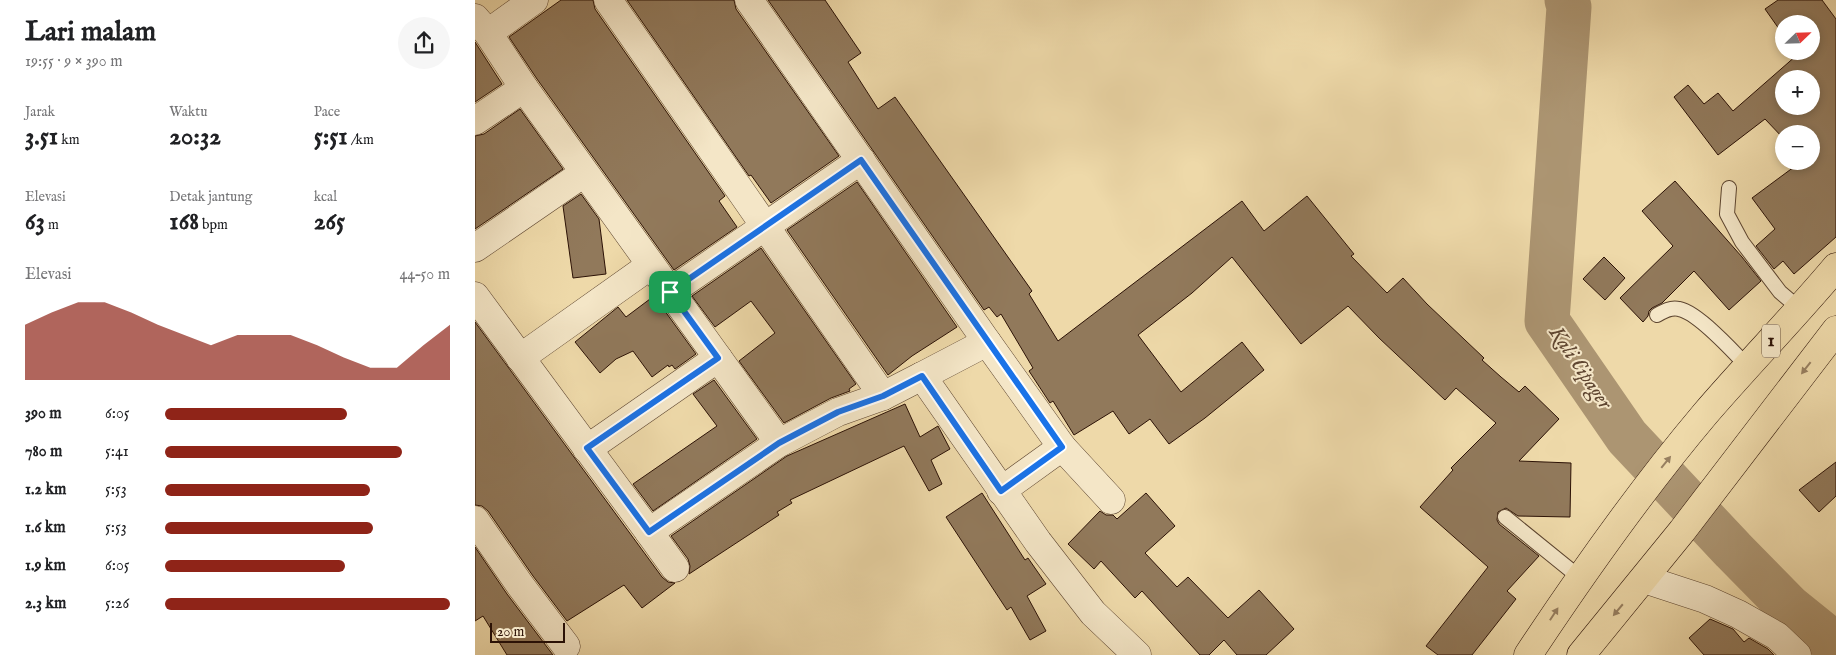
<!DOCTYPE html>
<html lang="id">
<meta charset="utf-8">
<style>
:root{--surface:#fff;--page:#f6f6f6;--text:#202124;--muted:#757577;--accent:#8f2418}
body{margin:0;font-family:"IM FELL English",serif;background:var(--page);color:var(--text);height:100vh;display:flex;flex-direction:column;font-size:19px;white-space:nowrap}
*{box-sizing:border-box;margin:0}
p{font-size:16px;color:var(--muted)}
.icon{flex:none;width:28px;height:28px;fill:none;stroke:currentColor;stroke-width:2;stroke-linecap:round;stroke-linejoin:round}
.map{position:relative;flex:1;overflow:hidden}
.drawer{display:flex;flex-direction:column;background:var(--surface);width:475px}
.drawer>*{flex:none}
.needle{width:32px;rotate:67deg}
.controls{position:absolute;left:1300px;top:15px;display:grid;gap:10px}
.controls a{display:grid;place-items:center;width:45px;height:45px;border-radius:50%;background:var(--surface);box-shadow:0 2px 8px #0003;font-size:25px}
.scale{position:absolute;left:15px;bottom:12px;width:75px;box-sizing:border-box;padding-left:5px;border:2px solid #2c1206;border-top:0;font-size:14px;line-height:18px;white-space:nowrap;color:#2c1206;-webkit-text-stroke:4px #f4e6c7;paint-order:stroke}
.pin{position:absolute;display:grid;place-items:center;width:42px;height:42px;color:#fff;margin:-21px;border-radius:10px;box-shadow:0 2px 8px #0006}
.round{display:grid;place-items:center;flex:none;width:52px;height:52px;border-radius:26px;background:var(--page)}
.head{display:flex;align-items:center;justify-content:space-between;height:85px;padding:0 25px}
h1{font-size:28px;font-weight:700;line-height:38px}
.metrics{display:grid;grid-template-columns:repeat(3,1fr);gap:8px;height:85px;padding:5px 25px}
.metrics div{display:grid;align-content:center}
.metrics b{font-size:25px;font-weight:700}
.metrics small{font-size:14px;font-weight:400}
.metrics p{font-size:14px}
.chart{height:140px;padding:10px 25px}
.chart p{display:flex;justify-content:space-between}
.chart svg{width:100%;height:90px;margin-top:5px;fill:var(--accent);opacity:.7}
ul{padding:0 25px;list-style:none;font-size:16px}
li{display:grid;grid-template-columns:80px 60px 1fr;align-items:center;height:38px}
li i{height:12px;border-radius:6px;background:var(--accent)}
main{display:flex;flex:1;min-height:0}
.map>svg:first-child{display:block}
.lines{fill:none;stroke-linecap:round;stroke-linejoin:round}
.river{stroke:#ac9572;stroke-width:45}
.building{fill:#91795b;stroke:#2c1206;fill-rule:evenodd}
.lane-casing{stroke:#5c442f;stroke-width:16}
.street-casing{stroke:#5c442f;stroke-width:29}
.highway-casing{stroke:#2c1206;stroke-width:29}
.lane{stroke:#f4e6c7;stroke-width:14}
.street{stroke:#f4e6c7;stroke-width:28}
.highway{stroke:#eed9a9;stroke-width:28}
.oneway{fill:#977f60}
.route-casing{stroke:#fff;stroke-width:10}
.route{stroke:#1a73e8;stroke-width:6}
.labels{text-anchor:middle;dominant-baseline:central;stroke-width:4;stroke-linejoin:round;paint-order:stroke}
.shield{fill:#f4e6c7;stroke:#685240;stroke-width:1}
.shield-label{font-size:19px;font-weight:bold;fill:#2c1206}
.water-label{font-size:21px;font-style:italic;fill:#5f4631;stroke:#f4e6c7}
</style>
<main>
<section class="drawer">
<div class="head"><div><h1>Lari malam</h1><p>19:55 · 9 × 390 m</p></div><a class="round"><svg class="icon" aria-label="share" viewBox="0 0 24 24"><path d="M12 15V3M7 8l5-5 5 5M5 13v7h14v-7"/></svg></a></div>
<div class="metrics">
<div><p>Jarak</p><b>3.51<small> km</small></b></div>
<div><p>Waktu</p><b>20:32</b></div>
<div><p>Pace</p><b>5:51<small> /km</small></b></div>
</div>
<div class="metrics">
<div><p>Elevasi</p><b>63<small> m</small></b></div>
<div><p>Detak jantung</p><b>168<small> bpm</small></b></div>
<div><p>kcal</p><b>265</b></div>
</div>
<div class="chart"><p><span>Elevasi</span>44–50 m</p>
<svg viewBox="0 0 160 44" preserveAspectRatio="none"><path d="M0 44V17L10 11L20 6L30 6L40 11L50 17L60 22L70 27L80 22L90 22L100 22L110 27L120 33L130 38L140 38L150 27L160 17V44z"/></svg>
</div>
<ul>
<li><b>390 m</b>6:05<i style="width:64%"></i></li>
<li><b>780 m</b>5:41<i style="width:83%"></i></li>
<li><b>1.2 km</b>5:53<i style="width:72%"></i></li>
<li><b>1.6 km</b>5:53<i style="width:73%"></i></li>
<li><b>1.9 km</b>6:05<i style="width:63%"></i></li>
<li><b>2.3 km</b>5:26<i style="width:100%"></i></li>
</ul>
</section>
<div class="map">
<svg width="1361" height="655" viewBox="0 0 1361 655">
<rect width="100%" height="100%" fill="#eed9a9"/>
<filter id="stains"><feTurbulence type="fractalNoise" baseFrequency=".004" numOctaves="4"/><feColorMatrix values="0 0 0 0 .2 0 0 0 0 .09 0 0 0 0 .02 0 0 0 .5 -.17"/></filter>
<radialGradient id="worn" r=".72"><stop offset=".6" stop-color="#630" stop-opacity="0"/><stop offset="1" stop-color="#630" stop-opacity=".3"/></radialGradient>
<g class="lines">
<path class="river" d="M1092,0l2,7 -22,314 80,116 106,113 56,57 47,38"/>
</g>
<g class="building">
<path d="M86,0h32l2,9 130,187 -6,5 18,26 -63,43 -137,-191 -28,-42z"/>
<path d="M152,0h107l2,9 103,147 -68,47 -20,-28 -2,1z"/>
<path d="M293,0h57l36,53 -13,9 30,47 17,-12 137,194 -3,3 29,47 184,-140 22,30 43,-35 47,58 -3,2 36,37 16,-15 24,26 57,54 -2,2 19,17 18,15 6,-6 34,33 -40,42 52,2 -1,54 -52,-1 -12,-8 -8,4 -1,8 2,4 40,32 -32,35 9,8 -44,56h-34l-12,-9 62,-79 -68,-60 33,-37 -2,-2 45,-45 -40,-35 -11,12 -66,-62 -31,-32 -47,38 -69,-87 -40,36 -54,42 43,57 61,-50 22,28 -59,48 -36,26 -19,-25 -21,15 -16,-23 -39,24 -21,-34 -3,2 -21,-32 4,-3 -32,-54 -4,3 -8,-10 -5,3z"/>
<path d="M1303,0h44l14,19v218l-42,37 -11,-13 -9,8 -18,-23 19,-17 -23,-31 50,-37h9v-27h-27v5l-19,-20 -47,36 -44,-58 14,-12 16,19 14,-11 15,18 64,-56 -2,-4h16v-27h-27v12l-19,-27zM1309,79h27v27h-27z"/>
<path d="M0,42l27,42 -27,18z"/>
<path d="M45,109l43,60 -88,60v-93l9,-2z"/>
<path d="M1200,181l67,76 19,24 -32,29 -35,-39 -32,32 -10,5 -3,3 -1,5 -5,6 -23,-24 53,-52 -31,-35z"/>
<path d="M382,182l100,145 -45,29 -24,19 -101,-145z"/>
<path d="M106,194l18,25 7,55 -33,4 -10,-72z"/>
<path d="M286,248l95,136 -7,5 1,2 -19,7 -47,25 -45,-62 36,-28 -24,-32 -36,26 -23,-31z"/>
<path d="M1129,257l21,21 -20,22 -22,-21z"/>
<path d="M179,296l42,58 -21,15 -3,-4 -3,2 -1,-2 -16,12 -19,-26 -17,8 -16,14 -25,-31 43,-35 8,10z"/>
<path d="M0,322l187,255 6,5 7,1 -33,25 -18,-23 -57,36 -34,-45 -45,-65 -6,-5 -7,-1z"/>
<path d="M239,380l43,59 -104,72 -20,-27 84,-58 -24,-32z"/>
<path d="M430,404l15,33 18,-11 12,23 -19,11 11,24 -13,7 -25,-45 -114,54 2,3 -15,9 2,3 -90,59 1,-8 -2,-7 -17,-23 116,-80z"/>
<path d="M1361,462v34l-17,16 -20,-22z"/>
<path d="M507,493l43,67 3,-2 18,26 -19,12 19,35 -16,9 -19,-33 -4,3 -61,-93z"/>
<path d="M671,493l29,33 -30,27 32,34 11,-10 40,41 31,-28 35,39 -28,26h-29l-13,-15 -15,15h-9l-58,-64 -7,7 -34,-37 -7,8 -26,-25 32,-33 6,4h7l4,4z"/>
<path d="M0,547l32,47 46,61h-46l-24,-39 -8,5z"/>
<path d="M1235,619l23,10 11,13 5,-4 19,11 6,6h-70l-15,-17z"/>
</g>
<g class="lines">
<g class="lane-casing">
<g id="lane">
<path d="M1254,188l-2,26 15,28 38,50 20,17"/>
<path d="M1182,315c7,-4 14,-8 22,-6 18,3 55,43 68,57"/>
<path d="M1030,517l74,60"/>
</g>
</g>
<g class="street-casing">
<g id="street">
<path d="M133,0l275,396"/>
<path d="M274,0l238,342 -65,34 116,166 55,71 44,42"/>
<path d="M0,18l13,15 36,55"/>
<path d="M13,33l46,-33"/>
<path d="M0,121l49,-33 255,355"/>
<path d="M0,248l109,-75"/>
<path d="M195,292l191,-132"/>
<path d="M0,296l174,236 130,-89 59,-31 45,-16 39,-20"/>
<path d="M512,342l75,105 -61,44"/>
<path d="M45,358l131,-93"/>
<path d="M587,447l49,53"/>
<path d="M112,449l131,-91"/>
<path d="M0,520l45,65 46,61"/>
<path d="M174,532l26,36"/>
<path d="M1169,579l61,20 33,15 39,22 20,19"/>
</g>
</g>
<g class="highway-casing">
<g id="highway">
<path d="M1053,655c55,-83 112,-164 177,-241 43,-50 89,-97 131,-147"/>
<path d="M1106,655l101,-124 154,-201"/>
</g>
</g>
<use href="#lane" class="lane"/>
<use href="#street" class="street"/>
<use href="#highway" class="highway"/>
</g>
<defs><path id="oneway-solid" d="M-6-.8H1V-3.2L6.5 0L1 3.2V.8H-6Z" transform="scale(1.25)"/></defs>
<g class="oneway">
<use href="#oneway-solid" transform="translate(1331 368) rotate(128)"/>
<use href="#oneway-solid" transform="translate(1191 462) rotate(-51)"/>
<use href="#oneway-solid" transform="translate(1143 610) rotate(130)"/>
<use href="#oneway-solid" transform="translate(1079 614) rotate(-57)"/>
</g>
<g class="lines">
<g class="route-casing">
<path id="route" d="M386,160l201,287 -61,44 -79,-115 -39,20 -45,16 -59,31 -130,89 -62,-84 131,-90 -48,-66z"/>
</g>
<use href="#route" class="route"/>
</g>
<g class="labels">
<rect class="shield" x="1287" y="324.5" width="18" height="33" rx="4"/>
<g class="shield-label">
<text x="1296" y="341">1</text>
</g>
<g class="water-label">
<text transform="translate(1105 368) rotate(56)">Kali Cipager</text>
</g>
</g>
<rect width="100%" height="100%" filter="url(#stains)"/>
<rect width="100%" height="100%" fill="url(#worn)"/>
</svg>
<div class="controls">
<a><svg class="needle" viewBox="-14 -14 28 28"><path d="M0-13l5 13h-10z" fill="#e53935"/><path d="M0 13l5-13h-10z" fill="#757577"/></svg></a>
<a>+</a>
<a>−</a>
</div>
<div class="scale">20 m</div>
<div class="pin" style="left:195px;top:292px;background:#1e9e55"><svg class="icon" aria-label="arrive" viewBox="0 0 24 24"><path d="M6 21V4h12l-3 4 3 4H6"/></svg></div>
</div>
</main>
